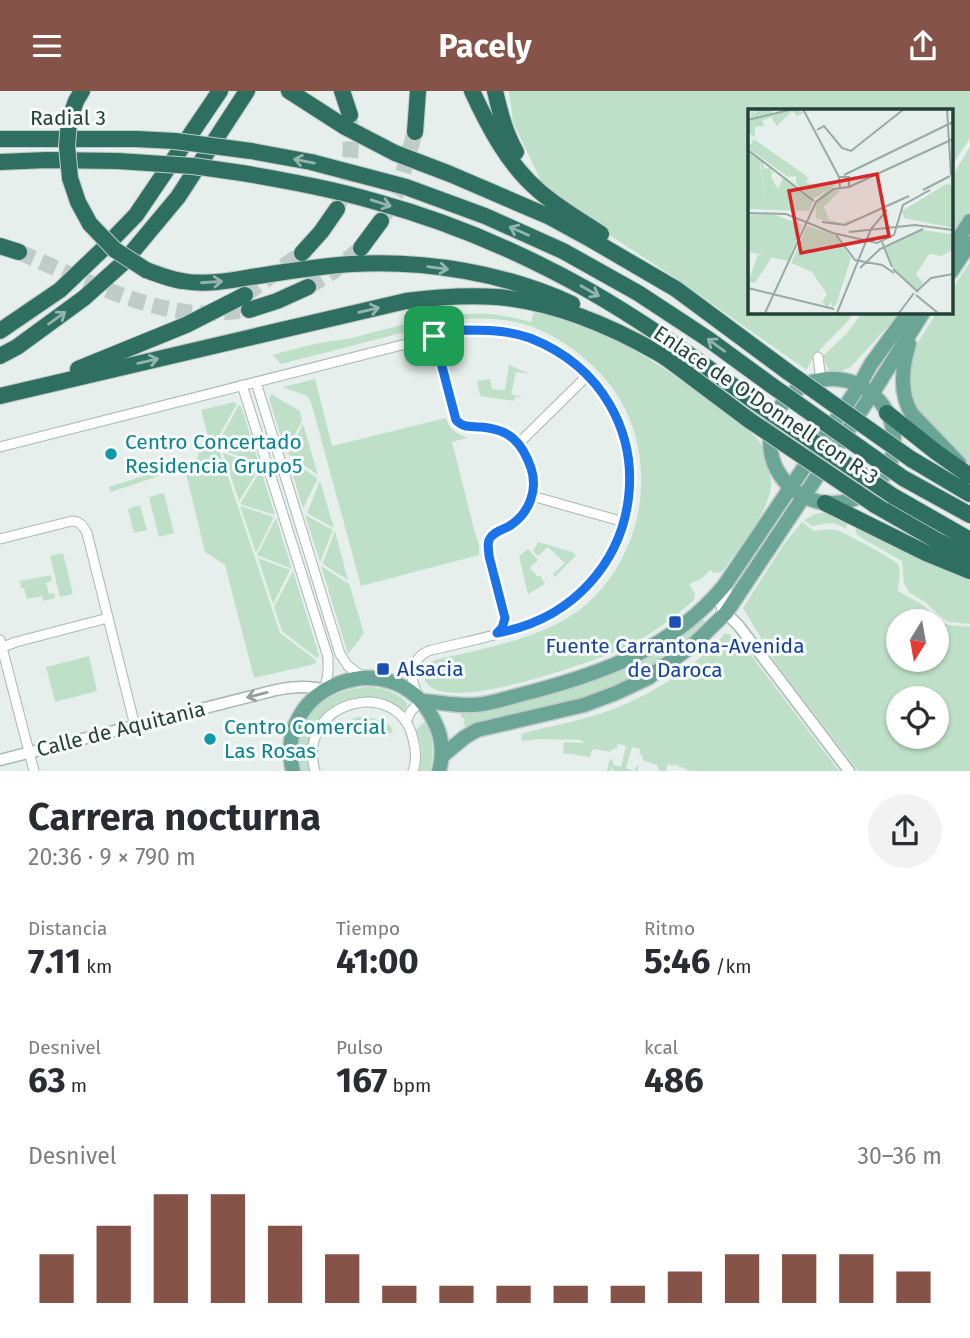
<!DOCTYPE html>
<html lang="es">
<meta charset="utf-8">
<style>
:root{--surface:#fff;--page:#f2f2f3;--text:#2b2b33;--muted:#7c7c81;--accent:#855347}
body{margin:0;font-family:"Fira Sans",sans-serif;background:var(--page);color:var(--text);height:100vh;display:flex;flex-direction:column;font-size:26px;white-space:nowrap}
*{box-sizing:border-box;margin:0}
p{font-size:23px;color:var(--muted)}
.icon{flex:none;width:38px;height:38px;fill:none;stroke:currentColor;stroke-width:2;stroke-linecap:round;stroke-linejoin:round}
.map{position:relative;height:680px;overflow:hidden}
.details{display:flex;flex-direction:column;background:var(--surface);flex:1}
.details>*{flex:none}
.needle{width:46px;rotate:191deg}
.buttons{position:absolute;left:886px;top:518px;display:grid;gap:14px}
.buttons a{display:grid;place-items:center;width:63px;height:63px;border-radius:50%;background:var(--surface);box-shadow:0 2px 5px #0004;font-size:35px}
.pin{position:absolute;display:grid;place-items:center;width:60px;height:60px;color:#fff;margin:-30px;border-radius:14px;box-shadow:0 4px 10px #0006}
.round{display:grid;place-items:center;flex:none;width:74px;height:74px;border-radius:37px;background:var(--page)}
.summary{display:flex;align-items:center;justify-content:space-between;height:119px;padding:0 28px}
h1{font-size:38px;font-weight:700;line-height:52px}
.metrics{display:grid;grid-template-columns:repeat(3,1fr);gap:10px;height:119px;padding:7px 28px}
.metrics div{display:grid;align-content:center}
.metrics b{font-size:35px;font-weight:700}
.metrics small{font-size:19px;font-weight:400}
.metrics p{font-size:19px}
.chart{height:196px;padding:14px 28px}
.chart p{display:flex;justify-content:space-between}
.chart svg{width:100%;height:126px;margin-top:7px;stroke:var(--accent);stroke-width:6}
header{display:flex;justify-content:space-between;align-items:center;height:91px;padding:0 28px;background:var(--accent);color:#fff;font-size:32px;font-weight:700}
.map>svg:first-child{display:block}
.green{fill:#bfe0c8;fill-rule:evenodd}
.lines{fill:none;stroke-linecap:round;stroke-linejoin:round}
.motorway-tunnel{stroke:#bfccc8;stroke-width:16;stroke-dasharray:16 8;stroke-linecap:butt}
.minor-casing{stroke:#a8b8b2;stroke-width:11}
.tertiary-casing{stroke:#a8b8b2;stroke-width:13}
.primary-casing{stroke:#c2cac8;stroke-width:17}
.motorway-casing{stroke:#c2cac8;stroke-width:18}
.minor{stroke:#fff;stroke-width:9}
.tertiary{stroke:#fff;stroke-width:10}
.primary{stroke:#6aa596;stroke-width:14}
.motorway{stroke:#2f6f62;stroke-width:16}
.motorway-bridge-casing{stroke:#c2cac8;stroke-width:18;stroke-linecap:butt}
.motorway-bridge{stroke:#2f6f62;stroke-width:16}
.oneway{stroke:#93b5ae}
.oneway2{stroke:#92a09c}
.route-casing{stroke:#fff;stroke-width:14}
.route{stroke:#1a73e8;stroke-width:9}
.culture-dot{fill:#0f9aa8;stroke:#f7fbf9;stroke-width:2.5}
.transit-dot{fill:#1a4fb4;stroke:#f7fbf9;stroke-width:2.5}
.labels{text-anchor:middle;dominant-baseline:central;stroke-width:6;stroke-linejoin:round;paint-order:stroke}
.street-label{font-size:21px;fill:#24423a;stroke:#f7fbf9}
.culture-label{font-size:21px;fill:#0d838f;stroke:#f7fbf9;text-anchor:start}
.transit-label{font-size:21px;fill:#164399;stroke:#f7fbf9}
.inset-road{fill:none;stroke:#98aaa4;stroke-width:2}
.view{fill:#d62828;fill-opacity:0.15;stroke:#d62828;stroke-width:3.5}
.inset-edge{fill:none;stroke:#24423a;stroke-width:3.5}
</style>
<header><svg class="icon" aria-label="menu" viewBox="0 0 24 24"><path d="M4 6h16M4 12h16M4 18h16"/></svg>Pacely<svg class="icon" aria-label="share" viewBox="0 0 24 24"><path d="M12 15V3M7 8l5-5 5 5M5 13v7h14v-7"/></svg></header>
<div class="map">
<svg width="970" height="680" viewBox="0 0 970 680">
<rect width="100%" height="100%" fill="#e6efeb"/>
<g class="green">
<path d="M509,0h461v47l-19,29v-57h-201v201l105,1c-15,21 -36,33 -48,57h-2l-131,-92 -91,-59 -42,-37 -28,-59z"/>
<path d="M970,56v64l-19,29v-62z"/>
<path d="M970,171v207l-53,-55 -11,-34 5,-27 26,-41 14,-1v-20z"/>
<path d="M534,221c27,6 51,13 76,24 25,12 141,87 151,108 1,1 2,9 2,10 2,11 9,21 8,31 -1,26 -34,66 -49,87l-8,1 -4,-3 -9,9 -12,5 6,10 -1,6c-25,22 -51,41 -82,53 -28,11 -168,62 -186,29 -4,-7 -1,-14 4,-20 13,-5 28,-7 41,-10 44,-11 88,-21 121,-53 58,-56 67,-155 15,-218 -21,-25 -47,-44 -77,-55 -23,-8 -51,-8 -74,-7l-175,45 -8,-9c17,-5 35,-10 52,-13 7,-1 15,-2 22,-3 46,-11 93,-28 142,-25 14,1 28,5 42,8z"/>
<path d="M863,221h40l-12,18 -4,-3 -36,40 -12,5h-9l-8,-15 24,-23z"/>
<path d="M509,274l21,9 -14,-2 -5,22 15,5 -11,-2 -1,4 -34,-5 -3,-15 13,-2 2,10 13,1z"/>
<path d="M315,288l17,67 114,-28c3,12 11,15 21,20l-15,4 22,87 5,16v10l-118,31 -50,-184 -4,-6 -24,-9z"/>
<path d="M271,303l29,17 2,9 -16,34 -17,-56z"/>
<path d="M234,311l3,2 -21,37 64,192 36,27 -1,4 -61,14 -29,-113 -20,-13 -19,-78 -12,-3 -63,21 -2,-5 89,-29 1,-6 12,-4 -10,-38z"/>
<path d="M239,314l2,1 18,57 -37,-13 -3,-9z"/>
<path d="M303,333l15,51 -30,-21z"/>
<path d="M223,362l34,12 2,4 -20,32z"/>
<path d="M288,368l28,18 1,3 -14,28z"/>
<path d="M261,379l14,45 -35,-11z"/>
<path d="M320,390l14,47 -27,-15z"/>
<path d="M164,402l10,40 -15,4 -10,-40z"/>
<path d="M140,414l7,25 -13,3 -6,-24z"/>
<path d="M240,415l34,11 -18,36z"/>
<path d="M826,421l6,2 16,9 -2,6c-15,-9 -18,-5 -34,-3l-8,-6 11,-6z"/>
<path d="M305,424l28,15 -13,32z"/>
<path d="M276,427l16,51 -35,-14z"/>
<path d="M802,431l12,9c8,-1 14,-3 22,-1 7,2 60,30 62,34 4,7 0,20 0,27l25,14 19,18 8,2 20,2v144h-112l-80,-105 -35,-58 41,-64zM898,530h38v39h-38zM898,607h38v39h-38z"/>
<path d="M855,434l115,51v48l-21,-2 -8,-5 -17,-16 -14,-8 -6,-9 -2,-23 -42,-24 -4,-4z"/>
<path d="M335,440l13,49 -25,-16v-2z"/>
<path d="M538,451l34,10 4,3 -21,22 -2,-3 12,-11 -17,-16 -10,9 -5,-5z"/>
<path d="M528,458l10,11 -8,8 8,9 2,-2 5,9 -17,10 -9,-38z"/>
<path d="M63,462l10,41 -13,3 -10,-41z"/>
<path d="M258,467l32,12 -17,34z"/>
<path d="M321,475l28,18 15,49 -16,21z"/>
<path d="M293,480l26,84 -2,3 -35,-27 -8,-24z"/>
<path d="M51,484l1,6 -6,2 3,11 5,-1 1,5 -12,3 -1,-5 -15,3 -3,-11h-3l-1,-7z"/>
<path d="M701,526l7,8 -53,43 -51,25 -137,37 -4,-8 2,-1 -1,-3h-2l-3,-8 86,-17z"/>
<path d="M724,543h5l12,8 98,129h-149l-16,-7 -1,2 -5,-2 -2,7h-7l-2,-6 -15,-5 1,-3 -4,-4 1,-4 -8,-2 -6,21 8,3 2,-4 3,-1 -2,5h-23v-3l-2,3v-5l-2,5h-3l3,-13 3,3v4l8,2 5,-21 -8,-2 -1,4 -6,2 -1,2 -15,-3 -3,1 -2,7 -27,-4 1,-11 20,1 -3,-3 -43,-1 -16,2 -1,-7c32,-9 65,-14 95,-26 40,-16 81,-42 108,-74z"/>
<path d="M89,565l8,35 -42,11 -9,-35z"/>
<path d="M371,596c14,2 26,5 36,16l-1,6 -4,2c-29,-25 -78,-15 -90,22 -5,13 -4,25 -2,38h-11c0,-9 -2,-19 -1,-28 4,-37 40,-56 73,-56z"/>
<path d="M359,626c12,0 23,3 32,10l2,5 -5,2 -23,1 -13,-13 1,-4z"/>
<path d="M425,630c9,16 9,33 5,50h-11c4,-15 3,-27 -3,-41z"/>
</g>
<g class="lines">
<g class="motorway-tunnel">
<path d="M339,113c12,-29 13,-54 11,-85"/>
<path d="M384,125l14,-26 17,-58"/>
<path d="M19,161c54,23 107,51 166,60 21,3 43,0 64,-2"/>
<path d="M308,196l26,-16 27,-23"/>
<path d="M245,204l57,-42"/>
</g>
<g class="minor-casing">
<g id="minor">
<path d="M434,245l22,84c7,8 15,6 25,7 28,2 41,14 50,41 7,21 -1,44 -20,57 -7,5 -18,6 -22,15 -2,5 0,10 0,16l16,62 -3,9 -5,6"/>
<path d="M818,266l3,23"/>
<path d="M256,291l84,272 8,12 15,11"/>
<path d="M242,294l86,272v15l-3,17"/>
<path d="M519,352l68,-67"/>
<path d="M0,356l461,-117c35,0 67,3 97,22 86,52 95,175 22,242 -38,36 -102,44 -152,57 -20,11 -19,27 -9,47"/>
<path d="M532,405l92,26"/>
<path d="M0,448l72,-18c8,0 11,5 15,12l48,193"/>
<path d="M726,522l-4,-4 -2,-6 7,-13"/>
<path d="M0,549l34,131"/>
<path d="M0,557l16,-6 92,-24"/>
<path d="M406,631l5,-11 10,-10"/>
<path d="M315,680c-20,-71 84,-96 98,-32 3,11 4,21 0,32"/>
</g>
</g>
<g class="tertiary-casing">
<g id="tertiary">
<path d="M726,522l13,13 110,145"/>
<path d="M0,669l276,-70c15,-3 33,-5 48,0"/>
</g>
</g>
<g class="primary-casing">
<g id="primary">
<path d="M951,159l19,-29"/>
<path d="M951,181l19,-29"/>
<path d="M909,253c-7,22 -10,50 3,70l47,49"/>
<circle cx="832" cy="350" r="62"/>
<path d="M421,610c18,1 35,5 53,4 19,-1 38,-9 57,-13 75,-20 141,-44 193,-106l135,-200 12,-22 39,-53"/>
<path d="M442,665l23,-19 12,-7 107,-25 32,-12 32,-15 45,-33 33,-32 146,-219 52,-83"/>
<path d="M293,680c-22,-86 100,-131 140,-52 9,16 11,34 6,52"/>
</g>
</g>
<g class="motorway-casing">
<g id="motorway">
<path d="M289,0l56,36 50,26 55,21 100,43 42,23 84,49 112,83"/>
<path d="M342,0l8,24"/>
<path d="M472,0c16,35 36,73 66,99 19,17 42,30 63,44"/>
<path d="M495,0c5,21 10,42 21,61"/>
<path d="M69,30l7,-20 6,-10"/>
<path d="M415,41l3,-41"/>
<path d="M0,48h136"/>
<path d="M251,60l60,11 95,25 79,29 78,35 75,42 70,46 63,46"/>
<path d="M0,71l47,-2 71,1"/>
<path d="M242,82c46,8 91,16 135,29 73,20 145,51 211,88 58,33 113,72 167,112"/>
<path d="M70,87l8,24 12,22"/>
<path d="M0,155l19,6"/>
<path d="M361,157l20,-27"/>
<path d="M302,162l19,-21 16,-23"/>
<path d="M146,179c11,4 23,9 36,11 22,4 47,0 69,-4 33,-5 68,-11 101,-13 74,-4 153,9 220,40"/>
<path d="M249,219l28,-9 31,-14"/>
<path d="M0,240l60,-41 43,-41 33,-34 84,-124"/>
<path d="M0,265l17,-9 67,-49 39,-35 55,-66 69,-106"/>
<path d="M78,278l108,-44 59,-30"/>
<path d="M0,305l406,-95c30,-4 60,-6 91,-4 57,5 112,28 161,56 11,6 21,15 31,22 20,15 40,30 60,45"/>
<path d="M887,322l49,39 34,24"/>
<path d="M911,368l59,35"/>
<path d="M903,387l67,37"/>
<path d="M893,405l77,44"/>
<path d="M825,412l101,50 44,18"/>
<path d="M875,414l61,35 34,16"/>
</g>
</g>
<use href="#minor" class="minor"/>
<use href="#tertiary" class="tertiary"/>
<use href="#primary" class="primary"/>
<use href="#motorway" class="motorway"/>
<g class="motorway-bridge-casing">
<g id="motorway-bridge">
<path d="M69,30l-2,25 3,32"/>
<path d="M136,48l39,2 76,10"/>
<path d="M118,70l75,5 49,7"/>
<path d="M90,133l25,26 31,20"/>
<path d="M788,281l123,87"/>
<path d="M771,294l132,93"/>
<path d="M755,311l138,94"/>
<path d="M749,329l126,85"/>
</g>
</g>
<use href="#motorway-bridge" class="motorway-bridge"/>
</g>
<defs><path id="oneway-shaft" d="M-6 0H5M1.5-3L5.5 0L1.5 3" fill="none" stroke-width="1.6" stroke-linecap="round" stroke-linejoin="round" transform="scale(1.75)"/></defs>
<g class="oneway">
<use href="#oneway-shaft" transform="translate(304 70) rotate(-169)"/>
<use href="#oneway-shaft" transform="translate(381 112) rotate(17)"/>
<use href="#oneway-shaft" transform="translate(519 140) rotate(-156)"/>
<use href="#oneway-shaft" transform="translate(438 177) rotate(8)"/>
<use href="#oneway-shaft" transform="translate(212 191) rotate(-4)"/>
<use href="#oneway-shaft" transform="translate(590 200) rotate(30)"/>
<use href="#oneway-shaft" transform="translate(369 219) rotate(-13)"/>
<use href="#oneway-shaft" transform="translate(57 227) rotate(-36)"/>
<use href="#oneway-shaft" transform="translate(716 254) rotate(-144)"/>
<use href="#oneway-shaft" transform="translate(148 270) rotate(-13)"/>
</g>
<use class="oneway2" href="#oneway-shaft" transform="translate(257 604) rotate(166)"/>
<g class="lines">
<g class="route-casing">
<path id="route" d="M461,239c23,0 47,0 69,8 149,59 125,266 -33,295l5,-5 3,-10 -16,-62c0,-6 -2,-11 0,-16 4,-9 15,-10 22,-15 19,-13 27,-36 20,-57 -9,-26 -22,-39 -50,-41 -10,-1 -18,1 -25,-7l-22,-84z"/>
</g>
<use href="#route" class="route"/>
</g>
<g class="culture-dot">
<circle cx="111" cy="363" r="7"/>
<circle cx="210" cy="648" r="7"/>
</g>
<g class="transit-dot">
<rect x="668" y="524" width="14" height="14" rx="3.5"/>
<rect x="376" y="571" width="14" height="14" rx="3.5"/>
</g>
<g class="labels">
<g class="street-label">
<text x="68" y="27">Radial 3</text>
<text transform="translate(766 314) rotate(34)">Enlace de O'Donnell con R-3</text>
<text transform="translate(121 638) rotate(-14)">Calle de Aquitania</text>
</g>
<g class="culture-label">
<text x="125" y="351">Centro Concertado<tspan x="125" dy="24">Residencia Grupo5</tspan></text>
<text x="224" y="636">Centro Comercial<tspan x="224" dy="24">Las Rosas</tspan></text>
</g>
<g class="transit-label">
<text x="675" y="555">Fuente Carrantona-Avenida<tspan x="675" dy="24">de Daroca</tspan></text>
<text x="397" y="578" text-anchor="start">Alsacia</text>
</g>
</g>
<g transform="translate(748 18)">
<rect width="205" height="205" fill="#e6efeb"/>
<path d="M4,0l3,6 1,-6h14l3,5 23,-5 8,4 -7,3 -5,-5 -15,15 -6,-9 -9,4 3,5 -10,1v10l-7,-4zM6,30l55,39 -4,4 15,5 1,-4v4l15,-3 -5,6 9,1 -16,16 5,13 13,3 18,-6 -14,6 -9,2 -21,-7 -1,-17 12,-11 -14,9 -17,-15v-8l-8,1 -40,-29zM0,42l11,7 6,42 -5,-41 11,7 -8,-4 1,7 7,-1 -1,5 4,-4 -3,8 7,12 6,-13 29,25 -4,10 -61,-2zM200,74l5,5v40l-49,-10 -2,-7zM25,105l29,11 -14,36 -40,-9v-37zM59,117l27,8 17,24 -15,47 -4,2 -1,-6 -3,7 -6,-6 5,-8 -15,-22 -21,-9zM174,121l29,4 2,22 -2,-5 -10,5 -12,-2 -13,20 7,9 -6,7 -22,-18 -12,-24zM10,146l14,2 -17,26 -7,-1z" fill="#bfe0c8"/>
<path class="inset-road" d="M55,0l36,68M199,0l4,66M0,11l45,-11M69,21l7,-4 18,22 9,3 53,-42M0,41l66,51M96,66l109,-53M101,78l104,-48M175,81l27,-14M0,104l38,1 47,19 44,10 17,-8 9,-30 27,-15M74,113l23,3 64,-29M101,123l66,-7 38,5M88,126l19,25 27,5 12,8M134,133l10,25M112,159l20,-19 43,-20M145,160l25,23M0,179l86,21M169,182l14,-13 22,-4M168,186l22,18M17,204l51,-111 18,-13 15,-2v-10h-10l1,11M89,204l34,-84 16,-19M151,204l15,-20"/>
<path class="view" d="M129,65l12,62 -88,17 -12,-62z"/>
<rect width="205" height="205" class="inset-edge"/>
</g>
</svg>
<div class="buttons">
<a><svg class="needle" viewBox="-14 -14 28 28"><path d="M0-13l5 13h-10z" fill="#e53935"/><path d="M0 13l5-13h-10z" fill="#7c7c81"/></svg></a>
<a><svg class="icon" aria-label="locate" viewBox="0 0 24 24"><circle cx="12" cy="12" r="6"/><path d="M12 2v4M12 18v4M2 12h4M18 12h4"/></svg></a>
</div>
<div class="pin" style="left:434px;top:245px;background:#1e9e55"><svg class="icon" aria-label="arrive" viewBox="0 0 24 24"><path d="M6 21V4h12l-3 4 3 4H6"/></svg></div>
</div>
<section class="details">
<div class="summary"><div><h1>Carrera nocturna</h1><p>20:36 · 9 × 790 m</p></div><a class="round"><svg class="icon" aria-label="share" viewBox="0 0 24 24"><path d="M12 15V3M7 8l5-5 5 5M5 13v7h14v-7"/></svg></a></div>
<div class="metrics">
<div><p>Distancia</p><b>7.11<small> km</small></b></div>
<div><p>Tiempo</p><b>41:00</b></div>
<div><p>Ritmo</p><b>5:46<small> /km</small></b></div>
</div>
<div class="metrics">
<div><p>Desnivel</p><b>63<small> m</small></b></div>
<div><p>Pulso</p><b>167<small> bpm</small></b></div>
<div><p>kcal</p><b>486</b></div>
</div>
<div class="chart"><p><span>Desnivel</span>30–36 m</p>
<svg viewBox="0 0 160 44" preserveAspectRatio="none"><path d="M5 44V27M15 44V17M25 44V6M35 44V6M45 44V17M55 44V27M65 44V38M75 44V38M85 44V38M95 44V38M105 44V38M115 44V33M125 44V27M135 44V27M145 44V27M155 44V33"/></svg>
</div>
</section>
